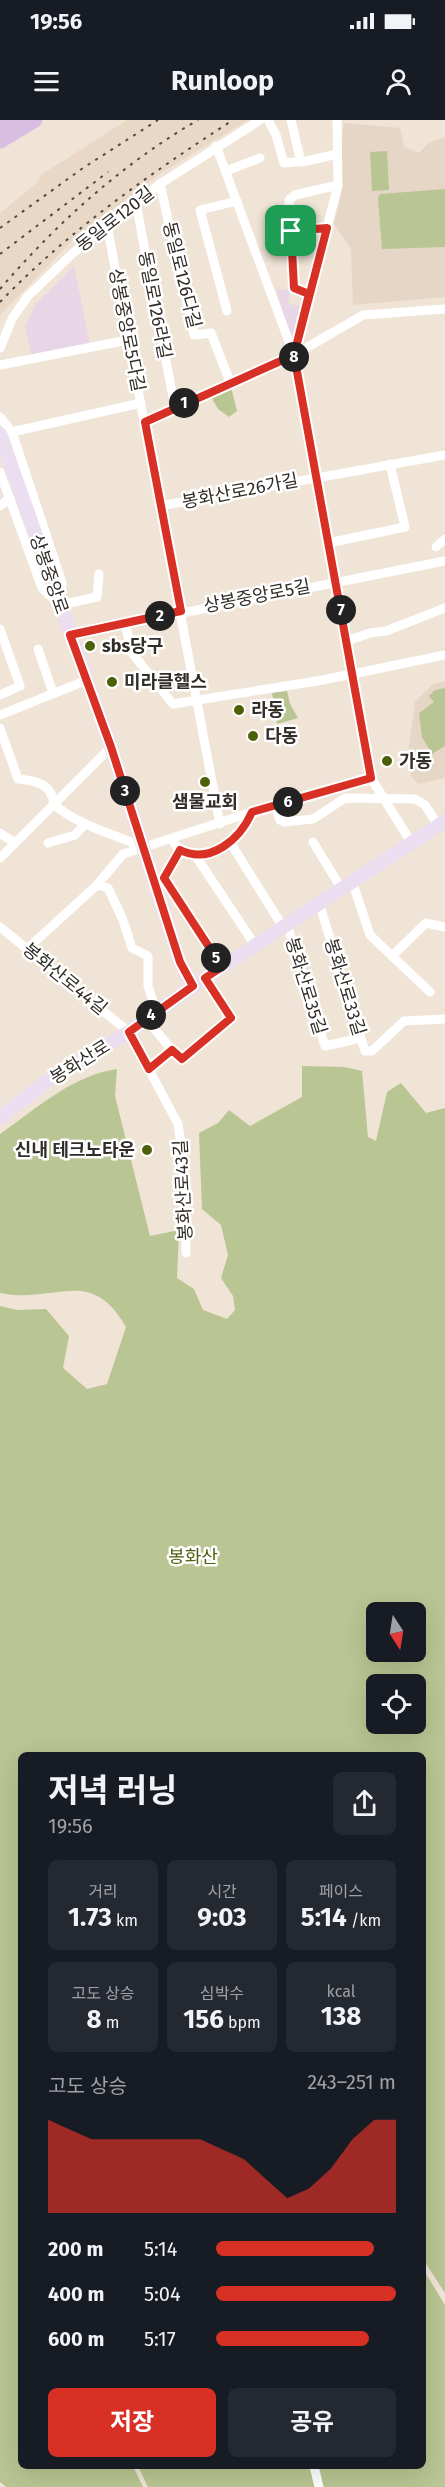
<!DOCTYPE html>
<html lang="ko">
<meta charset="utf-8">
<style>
:root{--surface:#171b24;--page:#242831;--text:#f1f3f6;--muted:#9ea1a6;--accent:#d93025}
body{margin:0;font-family:"Fira Sans","Noto Sans KR",sans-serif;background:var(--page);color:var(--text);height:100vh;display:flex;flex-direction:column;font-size:22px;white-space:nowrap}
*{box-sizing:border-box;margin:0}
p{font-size:20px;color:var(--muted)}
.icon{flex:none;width:33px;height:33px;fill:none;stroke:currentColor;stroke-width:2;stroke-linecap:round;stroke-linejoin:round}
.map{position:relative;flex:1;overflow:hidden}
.drawer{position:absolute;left:18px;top:1632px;width:408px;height:717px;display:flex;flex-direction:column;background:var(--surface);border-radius:9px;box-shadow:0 6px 24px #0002}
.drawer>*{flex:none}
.needle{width:39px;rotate:168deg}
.tools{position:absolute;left:366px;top:1482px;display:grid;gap:12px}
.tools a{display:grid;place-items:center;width:60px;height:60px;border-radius:9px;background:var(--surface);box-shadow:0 6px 24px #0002;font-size:30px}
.pin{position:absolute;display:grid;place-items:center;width:51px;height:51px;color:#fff;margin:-26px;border-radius:12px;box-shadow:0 3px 9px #0006}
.km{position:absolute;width:30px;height:30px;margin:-15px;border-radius:50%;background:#222;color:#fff;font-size:16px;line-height:30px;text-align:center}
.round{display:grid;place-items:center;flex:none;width:63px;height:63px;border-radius:9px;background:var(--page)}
.headline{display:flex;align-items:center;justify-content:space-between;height:102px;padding:0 30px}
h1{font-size:33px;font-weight:700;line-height:45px}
.figures{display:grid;grid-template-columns:repeat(3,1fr);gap:9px;height:102px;padding:6px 30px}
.figures div{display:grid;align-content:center;border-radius:9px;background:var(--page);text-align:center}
.figures b{font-size:26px;font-weight:700}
.figures small{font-size:16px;font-weight:400}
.figures p{font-size:16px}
.chart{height:168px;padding:12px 30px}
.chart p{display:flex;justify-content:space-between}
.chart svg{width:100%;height:108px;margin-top:6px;fill:var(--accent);opacity:.7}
.button{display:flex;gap:12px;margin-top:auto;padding:12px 30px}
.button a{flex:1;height:69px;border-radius:9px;background:var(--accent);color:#fff;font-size:24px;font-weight:700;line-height:69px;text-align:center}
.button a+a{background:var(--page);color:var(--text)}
ul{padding:0 30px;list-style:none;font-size:20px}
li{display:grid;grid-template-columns:96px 72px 1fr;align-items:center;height:45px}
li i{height:15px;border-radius:8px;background:var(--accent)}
.status{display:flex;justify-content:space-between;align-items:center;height:42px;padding:0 30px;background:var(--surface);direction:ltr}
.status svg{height:16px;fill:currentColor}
header{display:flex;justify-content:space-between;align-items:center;height:78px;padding:0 30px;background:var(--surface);font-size:27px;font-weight:700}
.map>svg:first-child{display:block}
.commercial{fill:#e8d6e7}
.built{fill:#e9d8c5}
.education{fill:#e6d6c5}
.green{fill:#b9c592;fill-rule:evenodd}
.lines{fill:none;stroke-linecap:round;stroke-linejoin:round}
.street{stroke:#fff;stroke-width:9}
.secondary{stroke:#ecdef1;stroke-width:14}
.primary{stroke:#dabee2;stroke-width:15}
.rail{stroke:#514b45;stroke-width:2;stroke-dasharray:3 6;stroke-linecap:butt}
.route-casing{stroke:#fff;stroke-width:12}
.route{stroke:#d93025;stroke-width:8}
.poi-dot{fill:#4c6008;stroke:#fff;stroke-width:2}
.labels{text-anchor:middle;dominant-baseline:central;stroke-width:5;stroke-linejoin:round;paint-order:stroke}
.street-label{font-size:18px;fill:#312d28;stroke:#fff}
.poi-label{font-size:18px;font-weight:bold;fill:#312d28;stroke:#fff;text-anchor:start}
.park-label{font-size:18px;fill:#505d0c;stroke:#fff}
</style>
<div class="status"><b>19:56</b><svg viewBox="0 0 49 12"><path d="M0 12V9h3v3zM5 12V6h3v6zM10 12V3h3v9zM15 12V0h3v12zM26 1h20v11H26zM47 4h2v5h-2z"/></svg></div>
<header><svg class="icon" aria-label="menu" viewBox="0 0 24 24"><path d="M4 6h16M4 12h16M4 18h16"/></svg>Runloop<svg class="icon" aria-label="person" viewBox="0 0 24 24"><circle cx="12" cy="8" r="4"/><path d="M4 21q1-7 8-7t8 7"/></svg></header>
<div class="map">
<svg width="445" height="2367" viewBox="0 0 445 2367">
<rect width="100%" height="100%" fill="#f0e4d6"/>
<g class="commercial">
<path d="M74,146l16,78 -58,12 -7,-29 4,-10 6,-12z"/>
<path d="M276,168l14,3 -2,13 16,2 -9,36h-4z"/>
</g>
<path class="built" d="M127,0h121l-87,53 -89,68 -72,74v-102l38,-31 3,-7z"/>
<g class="education">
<path d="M344,3l56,5 4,19 15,6 10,-10 16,-6v160l-92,8 -2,-56 -17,-25 8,-32 -2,-41z"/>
<path d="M445,561v97l-27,6 -7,-8 -3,-23 7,-51 18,-18z"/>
</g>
<g class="green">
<path d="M387,31l2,39 -17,1 -2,-39z"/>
<path d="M445,69v58l-63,2 -4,-51 2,-4z"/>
<path d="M230,263l7,28 -8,6 -11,-8 -9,-16z"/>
<path d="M445,568v58l-13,8 -10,-17 -3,-24 15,-11 -5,-6 6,-6z"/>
<path d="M287,571l3,13 8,14 -21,6 -5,-31z"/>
<path d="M302,946l42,1 18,4 6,66 8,4 11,-49 14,-9 25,30 19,-5v1185l-22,-34v-504h-402v711h112l10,21h-137l-6,-5v-1176l17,4 29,-1 23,27 -6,32 24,21 20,-5 19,-57c-36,-63 -72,-22 -126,-34v-159c36,-25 73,-59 117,-65l-2,27 35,140 29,-6 -2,48 17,11 9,21 24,9 8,-9 -2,-14 -12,-18 7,-23 -7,-30 -19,-16 -3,-76 19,-10 11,-13 21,16 52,-29zM376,1492h40v40h-40zM376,1564h40v40h-40z"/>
<path d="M423,2149l22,36v182h-297l-10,-21h285z"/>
</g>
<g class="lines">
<g class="street">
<path d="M268,0l8,15 8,28 23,-2 30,-7"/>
<path d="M291,0l10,42"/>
<path d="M216,26l78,209 77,423 40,64"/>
<path d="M226,51l34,-13"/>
<path d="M160,64l34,151 17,-2 19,49"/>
<path d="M136,83l39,205"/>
<path d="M107,105l113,599"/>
<path d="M291,111l36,-3"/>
<path d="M309,174l-15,-6 -5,-88 6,-5 43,-10"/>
<path d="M227,191l-27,-101 37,-9"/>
<path d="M0,228l12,-29 15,-22 46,-44 87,-69 100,-64"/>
<path d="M294,235l44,-170 -1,-65"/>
<path d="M0,245l128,-25"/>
<path d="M0,297l12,15 50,151 -2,19"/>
<path d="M145,302l149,-67 69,-40 82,-6"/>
<path d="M12,312l129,-29"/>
<path d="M0,352l42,116 17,16"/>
<path d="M0,386l10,-8"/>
<path d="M160,386l285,-51"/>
<path d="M328,423l77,-16 -15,-63"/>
<path d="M436,427l9,-8"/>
<path d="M60,485l37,-8 2,-23"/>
<path d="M125,503l7,30 41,51 150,-24 122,-25"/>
<path d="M0,509l20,57 -20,9"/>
<path d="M71,515l374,-74"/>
<path d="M347,521l23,-8 16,-2 59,-23"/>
<path d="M38,529l15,44"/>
<path d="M0,595l87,-35"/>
<path d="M0,608l18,51c11,1 28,3 33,15 3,7 3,12 10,16 24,17 54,25 82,37"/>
<path d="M275,685l5,15 4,2 29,-3 32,-21 70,1 10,6 13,20"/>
<path d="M0,713l15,10"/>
<path d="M172,719c13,28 53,11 69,-6 5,-5 8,-14 11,-21"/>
<path d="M230,722l53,85"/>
<path d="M313,722l28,46"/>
<path d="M48,723l27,-8 9,-10"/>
<path d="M195,735l60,90"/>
<path d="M0,738l111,-111"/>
<path d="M164,758l16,-28"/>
<path d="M352,761l18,54 60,57"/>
<path d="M155,764l9,-6 58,89"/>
<path d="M97,765l11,3 15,32 9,28 16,8v30l8,25"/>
<path d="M319,783l46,148h7l32,-30 41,-2"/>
<path d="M287,804l38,122 36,-8"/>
<path d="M0,807l129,105 49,92 5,34 3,95"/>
<path d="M28,828l69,-63 26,-31 129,-42 119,-34"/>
<path d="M392,836l34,-33 19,4"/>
<path d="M146,899l27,32"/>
<path d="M149,949l23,-19 9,9 50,-41 -26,-40"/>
<path d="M314,2346l5,21"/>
</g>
<g class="secondary">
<path d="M0,314l111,313 69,215 13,24"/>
<path d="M0,998l50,-39 79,-47 64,-46 252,-165"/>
</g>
<g class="primary">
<path d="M0,8l13,-8"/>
<path d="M0,21l35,-21"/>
</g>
<g class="rail">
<path d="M0,108l83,-60 75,-48"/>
<path d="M0,134l108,-82"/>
<path d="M0,169c57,-66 122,-125 198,-169"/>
<path d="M0,182c71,-73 148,-127 233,-182"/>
</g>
</g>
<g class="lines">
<g class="route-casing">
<path id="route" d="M291,111l3,57 15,6 -15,61 -149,67 36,189 -111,24 41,112 69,215 13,24 -64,46 20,37 23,-19 10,9 49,-41 -26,-40 17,-11 -58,-89 16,-28c31,15 60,-11 72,-38l119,-34 -77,-423 33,-127 -36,3"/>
</g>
<use href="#route" class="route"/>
</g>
<g class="poi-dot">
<circle cx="90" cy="526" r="6"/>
<circle cx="112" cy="562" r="6"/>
<circle cx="239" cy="590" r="6"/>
<circle cx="253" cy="616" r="6"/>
<circle cx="387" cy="641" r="6"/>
<circle cx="205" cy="662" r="6"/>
<circle cx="147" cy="1030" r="6"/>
</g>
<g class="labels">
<g class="street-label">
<text transform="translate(115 99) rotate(-38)">동일로120길</text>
<text transform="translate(182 155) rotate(76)">동일로126다길</text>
<text transform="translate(155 185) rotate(79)">동일로126라길</text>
<text transform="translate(127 210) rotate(79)">상봉중앙로5다길</text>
<text transform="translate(240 371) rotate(-11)">봉화산로26가길</text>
<text transform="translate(49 454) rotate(71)">상봉중앙로</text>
<text transform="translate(257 476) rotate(-11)">상봉중앙로5길</text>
<text transform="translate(65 859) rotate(39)">봉화산로44길</text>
<text transform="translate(306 866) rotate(73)">봉화산로35길</text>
<text transform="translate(345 867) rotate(73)">봉화산로33길</text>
<text transform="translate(80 942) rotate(-32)">봉화산로</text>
<text transform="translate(183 1070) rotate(-93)">봉화산로43길</text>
</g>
<g class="poi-label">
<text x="102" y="526">sbs당구</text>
<text x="124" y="562">미라클헬스</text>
<text x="251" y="590">라동</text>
<text x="265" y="616">다동</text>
<text x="399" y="641">가동</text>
<text x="205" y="682" text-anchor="middle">샘물교회</text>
<text x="135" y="1030" text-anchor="end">신내 테크노타운</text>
</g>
<g class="park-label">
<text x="193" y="1437">봉화산</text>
</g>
</g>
</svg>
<div class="tools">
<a><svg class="needle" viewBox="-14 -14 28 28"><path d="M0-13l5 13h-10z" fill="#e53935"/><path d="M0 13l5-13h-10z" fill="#9ea1a6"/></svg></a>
<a><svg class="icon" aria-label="locate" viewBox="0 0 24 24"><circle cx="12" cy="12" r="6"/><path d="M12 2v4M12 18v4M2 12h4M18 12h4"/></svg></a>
</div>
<div class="pin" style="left:291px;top:111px;background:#1e9e55"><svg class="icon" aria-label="arrive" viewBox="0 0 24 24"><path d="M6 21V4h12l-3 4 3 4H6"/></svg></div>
<b class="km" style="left:184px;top:283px">1</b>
<b class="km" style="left:160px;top:496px">2</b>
<b class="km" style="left:125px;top:671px">3</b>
<b class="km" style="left:151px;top:895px">4</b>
<b class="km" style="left:216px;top:838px">5</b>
<b class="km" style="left:288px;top:682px">6</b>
<b class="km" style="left:341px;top:490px">7</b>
<b class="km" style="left:294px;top:237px">8</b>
<section class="drawer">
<div class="headline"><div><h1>저녁 러닝</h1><p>19:56</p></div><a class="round"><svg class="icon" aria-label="share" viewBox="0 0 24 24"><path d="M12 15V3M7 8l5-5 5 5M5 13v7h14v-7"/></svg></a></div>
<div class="figures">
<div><p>거리</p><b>1.73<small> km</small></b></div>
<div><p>시간</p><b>9:03</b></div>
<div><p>페이스</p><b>5:14<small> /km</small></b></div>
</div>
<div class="figures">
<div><p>고도 상승</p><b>8<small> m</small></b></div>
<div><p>심박수</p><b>156<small> bpm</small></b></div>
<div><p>kcal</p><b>138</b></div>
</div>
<div class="chart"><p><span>고도 상승</span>243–251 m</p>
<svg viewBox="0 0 160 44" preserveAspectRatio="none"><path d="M0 44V6L10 10L20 14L30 14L40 14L50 14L60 14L70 14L80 18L90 22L100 30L110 38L120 34L130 26L140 14L150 6L160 6V44z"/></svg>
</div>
<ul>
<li><b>200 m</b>5:14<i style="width:88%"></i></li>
<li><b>400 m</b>5:04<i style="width:100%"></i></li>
<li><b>600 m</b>5:17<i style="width:85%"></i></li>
</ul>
<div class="button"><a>저장</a><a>공유</a></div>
</section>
</div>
